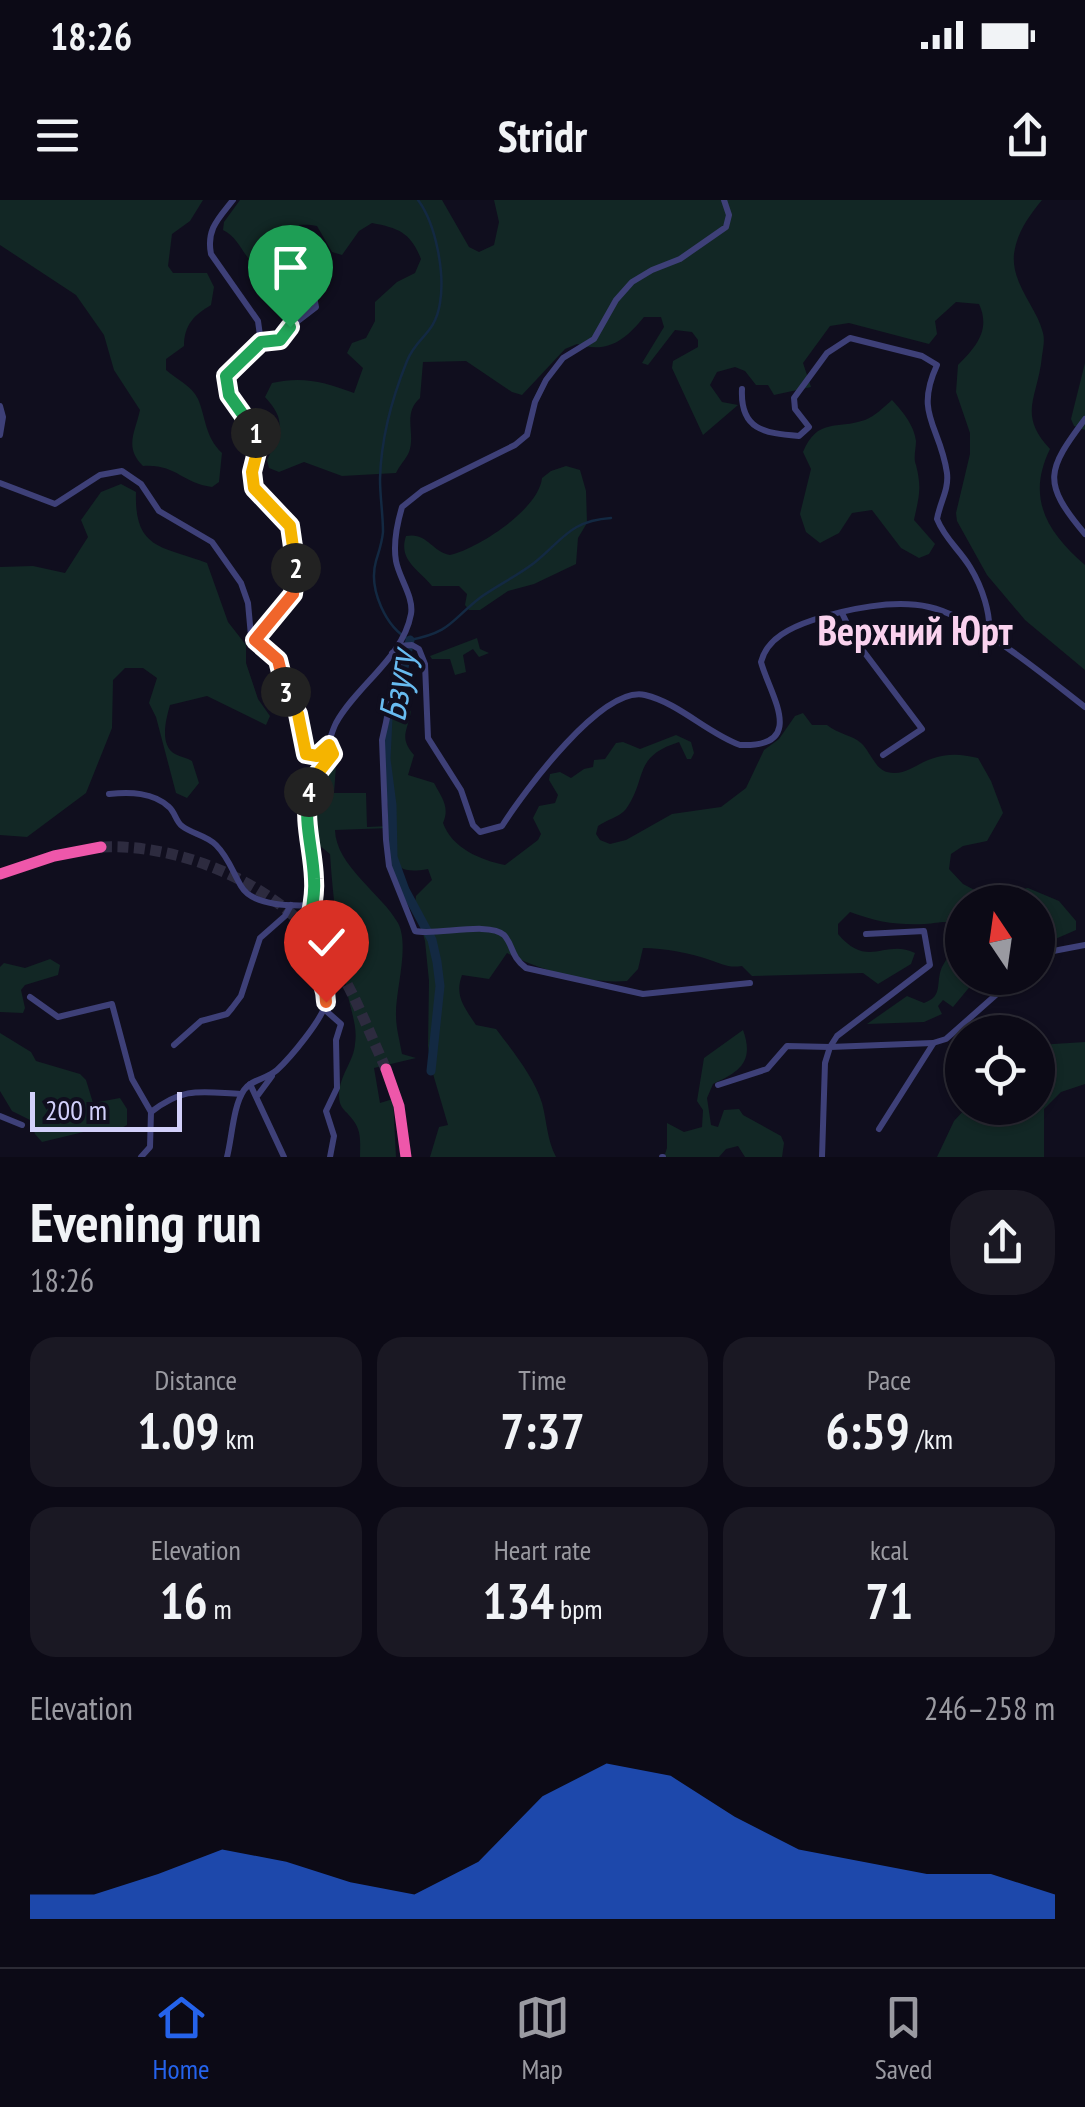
<!DOCTYPE html>
<meta charset="utf-8">
<style>
:root{--surface:#0c0a16;--page:#1a1823;--text:#f1f3f6;--muted:#9a9aa1;--line:#2c2b35;--accent:#2563eb}
body{margin:0;font-family:"PT Sans Narrow",sans-serif;background:var(--page);color:var(--text);height:100vh;display:flex;flex-direction:column;font-size:38px;white-space:nowrap}
*{box-sizing:border-box;margin:0}
p{font-size:32px;color:var(--muted)}
.icon{flex:none;width:55px;height:55px;fill:none;stroke:currentColor;stroke-width:2;stroke-linecap:round;stroke-linejoin:round}
.map{position:relative;height:957px;overflow:hidden}
.details{display:flex;flex-direction:column;background:var(--surface);flex:1}
.details>*{flex:none}
.needle{width:65px;rotate:347deg}
.controls{position:absolute;left:945px;top:685px;display:grid;gap:20px}
.controls a{display:grid;place-items:center;width:110px;height:110px;border-radius:50%;background:var(--surface);box-shadow:0 2px 8px #0004,0 0 0 2px var(--line);font-size:50px}
.scale{position:absolute;left:30px;bottom:25px;width:152px;box-sizing:border-box;padding-left:10px;border:5px solid #d2d0fa;border-top:0;font-size:28px;line-height:35px;white-space:nowrap;color:#d2d0fa;-webkit-text-stroke:8px #100e1e;paint-order:stroke}
.pin{position:absolute;display:grid;place-items:center;width:85px;height:85px;color:#fff;margin:-102px -42px;border-radius:50% 50% 50% 0;rotate:-45deg;box-shadow:0 0 10px #0007}
.pin .icon{rotate:45deg}
.km{position:absolute;width:50px;height:50px;margin:-25px;border-radius:50%;background:#222;color:#fff;font-size:28px;line-height:50px;text-align:center}
.round{display:grid;place-items:center;flex:none;width:105px;height:105px;border-radius:40px;background:var(--page)}
.summary{display:flex;align-items:center;justify-content:space-between;height:170px;padding:0 30px}
h1{font-size:55px;font-weight:700;line-height:75px}
.stats{display:grid;grid-template-columns:repeat(3,1fr);gap:15px;height:170px;padding:10px 30px}
.stats div{display:grid;align-content:center;border-radius:25px;background:var(--page);text-align:center}
.stats b{font-size:50px;font-weight:700}
.stats small{font-size:28px;font-weight:400}
.stats p{font-size:28px}
.chart{height:280px;padding:20px 30px}
.chart p{display:flex;justify-content:space-between}
.chart svg{width:100%;height:180px;margin-top:10px;fill:var(--accent);opacity:.7}
.status{display:flex;justify-content:space-between;align-items:center;height:70px;padding:0 50px;background:var(--surface);direction:ltr}
.status svg{height:28px;fill:currentColor}
header{display:flex;justify-content:space-between;align-items:center;height:130px;padding:0 30px;background:var(--surface);font-size:45px;font-weight:700}
.tabs{display:flex;justify-content:space-around;align-items:center;height:140px;border-top:2px solid var(--line);background:var(--surface);font-size:28px;color:var(--muted)}
.tabs a{display:grid;justify-items:center;gap:5px}
.tabs .current{color:var(--accent)}
.map>svg:first-child{display:block}
.green{fill:#122725}
.lines{fill:none;stroke-linecap:round;stroke-linejoin:round}
.stream{stroke:#132942;stroke-width:2.5}
.river{stroke:#132942;stroke-width:9}
.highway-tunnel{stroke:#2d2b3f;stroke-width:11;stroke-dasharray:11 5.5;stroke-linecap:butt}
.minor{stroke:#3e4078;stroke-width:6}
.highway{stroke:#ee57aa;stroke-width:11}
.split-1-casing{stroke:#fff;stroke-width:20}
.split-2-casing{stroke:#fff;stroke-width:20}
.split-3-casing{stroke:#fff;stroke-width:20}
.split-4-casing{stroke:#fff;stroke-width:20}
.split-5-casing{stroke:#fff;stroke-width:20}
.split-6-casing{stroke:#fff;stroke-width:20}
.split-1{stroke:#22a559;stroke-width:12}
.split-2{stroke:#f5b400;stroke-width:12}
.split-3{stroke:#f0652b;stroke-width:12}
.split-4{stroke:#f5b400;stroke-width:12}
.split-5{stroke:#22a559;stroke-width:12}
.split-6{stroke:#f0652b;stroke-width:12}
.labels{text-anchor:middle;dominant-baseline:central;stroke-width:8;stroke-linejoin:round;paint-order:stroke}
.water-label{font-size:38px;font-style:italic;fill:#68bbf0;stroke:#100e1e}
.quarter-label{font-size:40px;font-weight:bold;fill:#fad2ee;stroke:#100e1e}
</style>
<div class="status"><b>18:26</b><svg viewBox="0 0 49 12"><path d="M0 12V9h3v3zM5 12V6h3v6zM10 12V3h3v9zM15 12V0h3v12zM26 1h20v11H26zM47 4h2v5h-2z"/></svg></div>
<header><svg class="icon" aria-label="menu" viewBox="0 0 24 24"><path d="M4 6h16M4 12h16M4 18h16"/></svg>Stridr<svg class="icon" aria-label="share" viewBox="0 0 24 24"><path d="M12 15V3M7 8l5-5 5 5M5 13v7h14v-7"/></svg></header>
<div class="map">
<svg width="1085" height="957" viewBox="0 0 1085 957">
<rect width="100%" height="100%" fill="#100e1e"/>
<g class="green">
<path d="M0,0h203l-13,21 -18,13 -4,32 5,7h34l7,14 -3,18c-17,10 -27,20 -27,41l-18,13v11c10,9 26,16 32,29 8,19 7,38 24,54l-3,29 -7,5c-31,-4 -35,-23 -69,-21 -19,-19 -8,-33 -3,-56l-26,-40 -10,-35 -28,-40 -76,-50z"/>
<path d="M240,0h202l27,47 10,5 15,-7 5,-23 -5,-22h548c-13,16 -25,32 -28,54 -3,30 23,53 29,79 2,7 0,16 -1,23 -4,42 -25,58 8,93 -24,49 -3,83 35,116v105l-60,-50 -38,-45 -30,-54 -1,-8 14,-59v-21l-14,-41 2,-27c18,-18 33,-35 21,-61l-23,-2 -21,19 2,13 -8,10 -80,-21 -19,3 -27,37 8,24 -37,8 -6,-10h-12l-11,-14 -10,-4 -18,5 -7,13 12,17 16,3 -35,30 -31,-67 1,-7 25,-14v-7l-6,-8 -17,-2 -27,35 -6,-2 22,-36 -3,-10h-17c-19,23 -36,37 -67,27l-12,5 -43,46 -10,-3 -46,-31 -43,1 -3,36c-18,16 -4,35 -11,54 -3,7 -10,14 -13,21l-54,3 -38,-14 -25,10 -10,-4 -2,-8c13,-28 21,-38 -2,-63l7,-14c31,-7 52,-1 82,10l9,-25 -16,-15 5,-10 14,-5 9,-17v-19l22,-20 18,-9 6,-14c-10,-26 -22,-31 -49,-36l-13,8 -17,24 -10,-3 -15,-26c-16,-3 -41,-2 -42,20 0,9 4,15 2,26 -31,4 -31,-31 -54,-42l1,-8z"/>
<path d="M1085,163v67l-11,-4 -3,-7z"/>
<path d="M892,200c11,12 22,25 24,41 0,8 -3,17 0,24 6,24 3,31 -2,55l21,24 -6,10 -10,4 -18,-10 -29,-38 -20,3 -13,20 -19,10 -14,-11 -6,-18 11,-45 -8,-17c15,-35 33,-22 62,-32 10,-4 19,-13 27,-20z"/>
<path d="M566,266l14,4 6,21 1,32 -9,15 -2,26 -42,20 -26,7 -28,19h-11l-4,-5 2,-11 -8,-8h-27c-14,-17 -34,-26 -26,-50 21,-4 25,15 44,19 29,-7 89,-46 92,-77l9,-7z"/>
<path d="M121,284l15,8c-2,58 26,54 71,71l21,59 18,23v18l12,36 12,17 -4,9 -59,-29 -37,9c-4,14 -11,40 5,49 6,3 12,4 17,7l7,22 -12,15 -11,-5 -20,-76 -7,-14 8,-25 -14,-10h-18l-12,12 -1,48 -26,65 -59,44 -27,-2v-268l33,-1 32,7 23,-36 -7,-17 20,-28z"/>
<path d="M477,438l3,11 9,4 -10,4 -6,-8 -10,6 3,17 -11,3 -5,-16h-18l-2,-3z"/>
<path d="M406,502l5,10c-4,20 -12,26 3,43l-6,20 26,8c8,15 16,24 9,40 9,25 37,37 62,42l33,-25 3,-6 -8,-16 6,-12 16,-3 3,-8 -9,-15 1,-6 10,-2 11,6 13,-9 9,-2 1,-7 11,-1 11,-16 7,-1 17,7 36,-14 15,7 3,11 -3,6h-4l-8,-17c-47,15 -31,36 -53,67 -6,8 -20,11 -28,17l-2,8 4,6 10,4 16,-4 46,-26 49,-7 25,-19 18,-38 15,-11 16,-23 8,-3 9,12h15c11,9 25,10 34,18 9,8 14,26 26,29 17,5 29,-8 44,-13 17,-6 30,-5 47,-1l13,23 12,32 -16,28 -24,5 -12,8 -2,15 14,15 21,11 44,-7 31,13 17,20v9l-23,10 -15,-2v-36h-76v76h15l-24,29 -10,-7 -5,6 4,8 -18,8 -57,2 40,-28 17,7c20,-7 11,-20 18,-36 5,-10 13,-20 20,-30l-3,-13c-16,-4 -19,-1 -34,0 -30,1 -48,-2 -75,-12l-12,12v10c30,36 47,4 77,19l-4,11 -33,20 -15,-11 -111,3 -10,-10c-15,2 -19,-2 -32,-6 -19,-7 -46,-12 -67,-12l-5,21 -11,12c-37,3 -87,-10 -120,-28l-18,26 -27,-4c-8,21 3,33 14,50l20,4c16,21 38,48 46,74 5,19 5,37 14,54h-126l9,-30 9,-2 -17,-58 -3,-21 1,-65 -4,-40 -10,-36 1,-9 16,-16 -4,-11c-38,7 -33,-10 -38,-41l-55,2c1,36 46,63 63,93 12,23 -3,68 -2,93 0,12 4,26 6,38l14,4 -42,10 6,35 13,-4 3,58h-36c0,-13 2,-26 -7,-37 -7,-10 -14,-11 -14,-25 0,-19 15,-34 16,-51 3,-18 -5,-35 -8,-53 -8,-45 -14,-91 -17,-137l-16,-13c-4,-27 -7,-60 20,-76l2,1 -2,27h32l1,34 23,-1 -6,-82 9,-40z"/>
<path d="M50,759l10,6 -2,10 -33,10 -4,5 4,18 -2,5 -23,-1v-45l4,-4 21,5z"/>
<path d="M743,830c12,33 -5,42 -30,54l-6,14 4,27 7,2 6,-17 15,-1 4,6 38,21 3,7 -2,14h-37l-7,-11 -12,3 -7,8h-55l3,-9v-25l17,9 18,-5 1,-17 -6,-9 7,-43z"/>
<path d="M0,833l31,19 5,9 44,13 6,6 7,23 27,-5 7,11v16l-11,6 -20,-2 -54,13 -7,-8 -5,-14 -18,-9 -12,-20z"/>
<path d="M1085,842v42l-24,8 -17,17v48h-107l17,-36 12,-13h72v-63z"/>
</g>
<g class="lines">
<path class="stream" d="M418,0c18,24 27,73 22,103 -5,32 -23,33 -33,58 -15,37 -26,78 -27,118 0,18 3,35 3,53 -1,11 -4,19 -7,29 -8,28 10,67 34,79 42,-8 41,-20 71,-43 17,-12 36,-21 53,-34 29,-23 35,-42 77,-45"/>
<path class="river" d="M410,440l-13,60 -9,18 -2,41 6,46 1,52 12,33 27,50 5,22 3,24 -9,85"/>
<path class="highway-tunnel" d="M101,647c83,-4 182,40 230,110 23,34 38,75 55,112"/>
<g class="minor">
<path d="M233,0c-14,18 -27,29 -22,54l47,67 3,22c-37,30 -46,37 -14,78 4,6 10,12 11,19 3,15 -9,29 -4,45 5,16 21,22 31,33 13,15 17,57 8,74 -8,17 -27,32 -38,48"/>
<path d="M261,143l23,-6 6,-10 26,-20 -5,-26 -12,-30"/>
<path d="M742,189c-2,41 22,44 57,47l10,-9 -14,-18 -1,-11 33,-45 23,-15 72,18 15,9c-23,50 3,60 10,108 2,17 -7,29 -10,46 8,20 22,30 33,48 11,18 23,49 18,71"/>
<path d="M0,206l3,11 -3,18"/>
<path d="M1085,219c-38,51 -44,63 0,115"/>
<path d="M0,283l55,21 45,-29 22,-4 19,13 18,27 53,31 29,41 7,20 3,33 27,24 7,28 16,38 3,26 6,6c20,-4 18,-19 26,-35 21,-38 67,-65 75,-109 3,-17 -12,-36 -15,-53 -3,-17 1,-37 6,-54l20,-16 93,-46 12,-10 8,-33 11,-22 17,-22 31,-19 22,-39 16,-18 20,-12 28,-11 46,-32 3,-12 -5,-15"/>
<path d="M842,413l13,27 67,89 -39,26"/>
<path d="M398,446l14,-1 7,4 6,15 3,74 33,52 12,35 7,7 22,-6c21,-33 100,-141 143,-131 34,8 62,38 95,50 69,3 29,-52 21,-83 6,-24 31,-35 52,-42 34,-11 81,-21 116,-13 46,10 117,70 156,100"/>
<path d="M392,453l8,8 -18,79 4,100 3,26 26,65c20,5 74,-10 89,4 10,11 6,21 22,33l117,26 107,-11"/>
<path d="M109,594c21,-2 44,-2 60,13 6,5 7,15 13,19 10,8 24,9 34,19 13,13 16,26 25,41 12,21 52,20 74,19"/>
<path d="M1038,758l10,-6 37,-7"/>
<path d="M30,797l28,20 54,-13 20,75 19,33 -1,35 -9,10"/>
<path d="M324,809l17,15 -5,16 1,48 -11,23 8,25 -4,21"/>
<path d="M174,845l27,-24 26,-7 5,-6 9,-12 19,-58 25,-22 6,-11"/>
<path d="M250,884l34,73"/>
<path d="M718,885l49,-16 20,-23 43,1 7,-11 93,-71 -6,-34 -58,3"/>
<path d="M258,895l14,-19"/>
<path d="M151,912c34,-26 50,-20 90,-18"/>
<path d="M0,916l22,9"/>
<path d="M879,929l54,-85"/>
<path d="M227,957c5,-19 6,-51 17,-67 8,-11 23,-11 33,-20 13,-12 46,-51 49,-68 3,-21 -15,-31 -18,-50 -3,-17 5,-29 6,-45 3,-38 -14,-78 -5,-115 4,-17 18,-24 24,-39l-4,-8"/>
<path d="M662,957h1"/>
<path d="M822,957l3,-94 5,-16 103,-4 13,-4 69,-61"/>
</g>
<g class="highway">
<path d="M0,674l54,-18 47,-9"/>
<path d="M386,869l13,37 7,51"/>
</g>
</g>
<g class="lines">
<g class="split-1-casing">
<path id="split-1" d="M256,233l-27,-38 -3,-19 35,-34 19,-2 10,-13"/>
</g>
<g class="split-2-casing">
<path id="split-2" d="M256,233l3,11 -7,28 2,16 36,38 6,42"/>
</g>
<g class="split-3-casing">
<path id="split-3" d="M286,492l-8,-32 -23,-20 38,-46 3,-26"/>
</g>
<g class="split-4-casing">
<path id="split-4" d="M286,492l12,22 8,40 11,2 12,-11 4,9 -19,24 -5,14"/>
</g>
<g class="split-5-casing">
<path id="split-5" d="M307,741c1,-21 9,-40 7,-62 -1,-30 -11,-57 -5,-87"/>
</g>
<g class="split-6-casing">
<path id="split-6" d="M307,741c3,24 19,38 19,61"/>
</g>
<use href="#split-1" class="split-1"/>
<use href="#split-2" class="split-2"/>
<use href="#split-3" class="split-3"/>
<use href="#split-4" class="split-4"/>
<use href="#split-5" class="split-5"/>
<use href="#split-6" class="split-6"/>
</g>
<g class="labels">
<g class="water-label">
<text transform="translate(396 486) rotate(-81)">Бзугу</text>
</g>
<g class="quarter-label">
<text x="915" y="430">Верхний Юрт</text>
</g>
</g>
</svg>
<div class="controls">
<a><svg class="needle" viewBox="-14 -14 28 28"><path d="M0-13l5 13h-10z" fill="#e53935"/><path d="M0 13l5-13h-10z" fill="#9a9aa1"/></svg></a>
<a><svg class="icon" aria-label="locate" viewBox="0 0 24 24"><circle cx="12" cy="12" r="6"/><path d="M12 2v4M12 18v4M2 12h4M18 12h4"/></svg></a>
</div>
<div class="scale">200 m</div>
<div class="pin" style="left:290px;top:127px;background:#1e9e55"><svg class="icon" aria-label="arrive" viewBox="0 0 24 24"><path d="M6 21V4h12l-3 4 3 4H6"/></svg></div>
<div class="pin" style="left:326px;top:802px;background:#d93025"><svg class="icon" aria-label="check" viewBox="0 0 24 24"><path d="M5 12l5 5 9-10"/></svg></div>
<b class="km" style="left:256px;top:233px">1</b>
<b class="km" style="left:296px;top:368px">2</b>
<b class="km" style="left:286px;top:492px">3</b>
<b class="km" style="left:309px;top:592px">4</b>
</div>
<section class="details">
<div class="summary"><div><h1>Evening run</h1><p>18:26</p></div><a class="round"><svg class="icon" aria-label="share" viewBox="0 0 24 24"><path d="M12 15V3M7 8l5-5 5 5M5 13v7h14v-7"/></svg></a></div>
<div class="stats">
<div><p>Distance</p><b>1.09<small> km</small></b></div>
<div><p>Time</p><b>7:37</b></div>
<div><p>Pace</p><b>6:59<small> /km</small></b></div>
</div>
<div class="stats">
<div><p>Elevation</p><b>16<small> m</small></b></div>
<div><p>Heart rate</p><b>134<small> bpm</small></b></div>
<div><p>kcal</p><b>71</b></div>
</div>
<div class="chart"><p><span>Elevation</span>246–258 m</p>
<svg viewBox="0 0 160 44" preserveAspectRatio="none"><path d="M0 44V38L10 38L20 33L30 27L40 30L50 35L60 38L70 30L80 14L90 6L100 9L110 19L120 27L130 30L140 33L150 33L160 38V44z"/></svg>
</div>
</section>
<nav class="tabs">
<a class="current"><svg class="icon" aria-label="home" viewBox="0 0 24 24"><path d="M3 11l9-7 9 7M6 9v11h12V9"/></svg>Home</a>
<a><svg class="icon" aria-label="map" viewBox="0 0 24 24"><path d="M3 6l6-2 6 2 6-2v14l-6 2-6-2-6 2zM9 4v14M15 6v14"/></svg>Map</a>
<a><svg class="icon" aria-label="saved" viewBox="0 0 24 24"><path d="M7 4h10v16l-5-4-5 4z"/></svg>Saved</a>
</nav>
